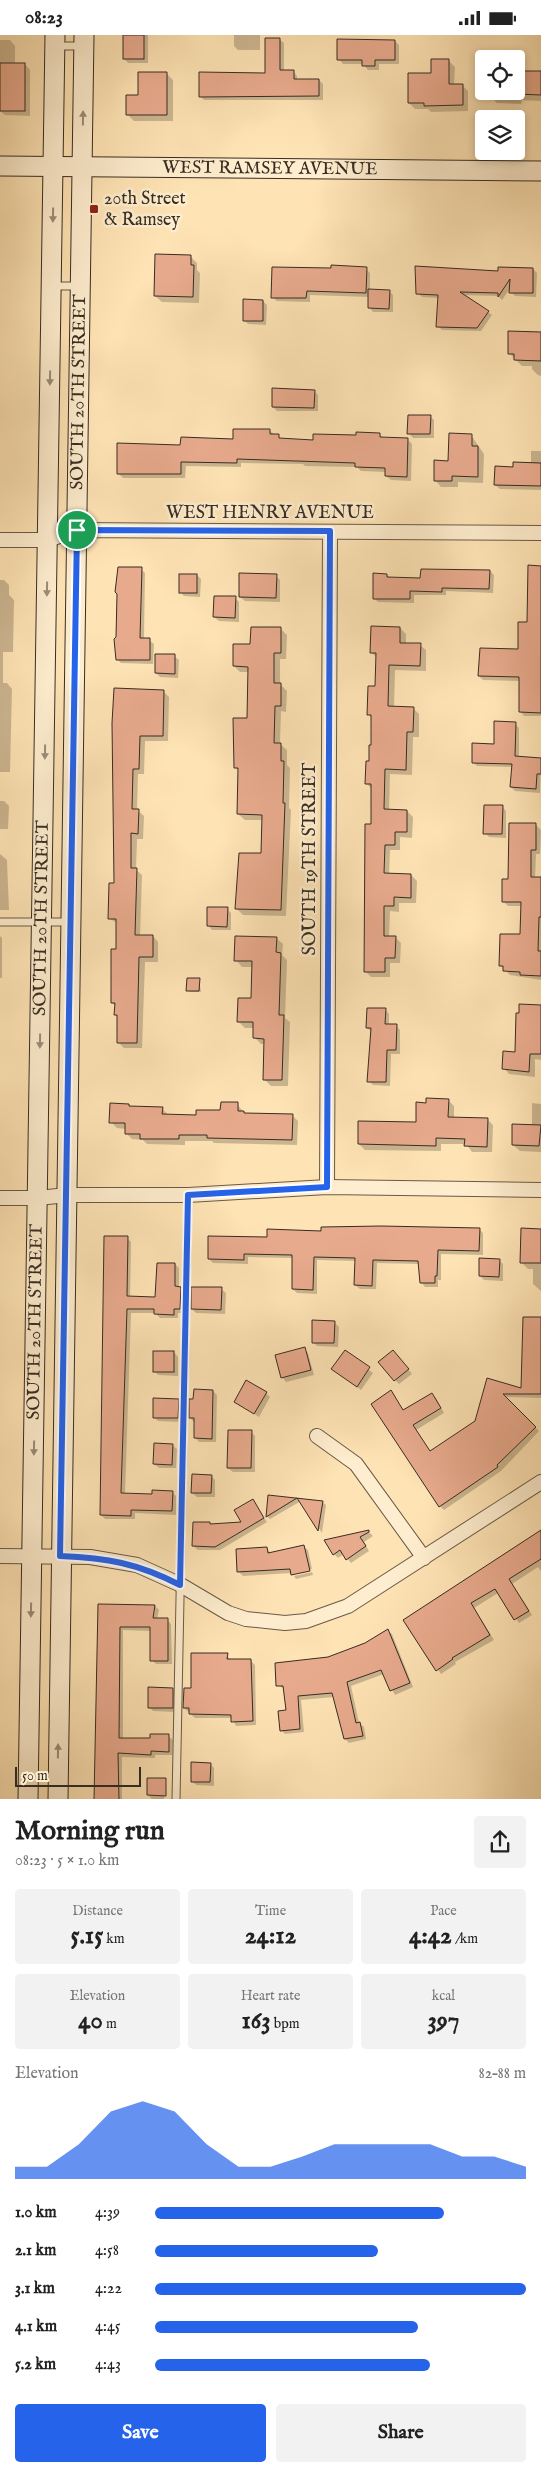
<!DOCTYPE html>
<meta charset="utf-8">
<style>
:root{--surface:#fff;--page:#f2f2f2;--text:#222;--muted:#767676;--accent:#2563eb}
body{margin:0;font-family:"IM FELL English",serif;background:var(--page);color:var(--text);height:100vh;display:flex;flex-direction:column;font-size:19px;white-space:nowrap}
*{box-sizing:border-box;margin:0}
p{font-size:16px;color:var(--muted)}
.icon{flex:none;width:28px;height:28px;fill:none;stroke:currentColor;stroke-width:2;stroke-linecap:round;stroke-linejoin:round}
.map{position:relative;height:1764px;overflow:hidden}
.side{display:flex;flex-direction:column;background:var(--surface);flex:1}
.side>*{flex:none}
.controls{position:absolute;left:475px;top:15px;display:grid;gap:10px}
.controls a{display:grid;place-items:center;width:50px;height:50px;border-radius:5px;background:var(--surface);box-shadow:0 2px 8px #0003;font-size:25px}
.scale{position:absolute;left:15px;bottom:12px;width:126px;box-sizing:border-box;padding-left:5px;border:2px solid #372d22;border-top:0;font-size:14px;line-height:18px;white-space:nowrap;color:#372d22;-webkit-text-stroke:4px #feedce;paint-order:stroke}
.pin{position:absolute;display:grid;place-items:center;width:42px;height:42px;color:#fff;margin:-21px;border:2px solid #fff;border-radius:50%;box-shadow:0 1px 5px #0007}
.round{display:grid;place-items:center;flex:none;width:52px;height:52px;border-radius:5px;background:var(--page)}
.overview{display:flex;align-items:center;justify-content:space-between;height:85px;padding:0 15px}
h1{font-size:28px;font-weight:800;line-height:38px}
.stats{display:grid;grid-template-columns:repeat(3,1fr);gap:8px;height:85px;padding:5px 15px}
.stats div{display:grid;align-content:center;border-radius:5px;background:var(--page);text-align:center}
.stats b{font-size:25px;font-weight:800}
.stats small{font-size:14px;font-weight:400}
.stats p{font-size:14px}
.chart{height:140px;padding:10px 15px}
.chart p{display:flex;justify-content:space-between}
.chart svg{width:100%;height:90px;margin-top:5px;fill:var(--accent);opacity:.7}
.action{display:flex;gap:10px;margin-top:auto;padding:10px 15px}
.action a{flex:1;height:58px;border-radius:5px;background:var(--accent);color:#fff;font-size:20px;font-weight:800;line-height:58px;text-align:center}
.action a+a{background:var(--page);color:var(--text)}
ul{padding:0 15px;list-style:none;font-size:16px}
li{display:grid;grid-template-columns:80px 60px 1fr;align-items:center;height:38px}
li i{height:12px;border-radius:6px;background:var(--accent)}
.status{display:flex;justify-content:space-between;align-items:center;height:35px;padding:0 25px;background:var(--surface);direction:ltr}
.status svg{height:14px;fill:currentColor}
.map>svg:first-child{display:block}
.shadow{fill:#0003}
.building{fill:#e8aa8d;stroke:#372d22}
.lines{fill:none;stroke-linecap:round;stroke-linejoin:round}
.lane-casing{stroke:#695a46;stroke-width:9}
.street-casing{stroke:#695a46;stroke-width:16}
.secondary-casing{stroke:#372d22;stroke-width:21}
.lane{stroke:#feedce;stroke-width:7}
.street{stroke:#feedce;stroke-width:14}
.secondary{stroke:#feedce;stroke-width:19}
.oneway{fill:#9a8d78}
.route-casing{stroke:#fff;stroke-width:10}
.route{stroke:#2563eb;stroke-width:6}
.poi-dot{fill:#8f2418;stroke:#feedce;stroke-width:2}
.labels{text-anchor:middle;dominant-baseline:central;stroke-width:5;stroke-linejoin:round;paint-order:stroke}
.street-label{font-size:18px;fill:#372d22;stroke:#feedce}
.poi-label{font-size:18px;fill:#372d22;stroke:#feedce;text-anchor:start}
</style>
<div class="status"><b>08:23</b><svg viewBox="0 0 49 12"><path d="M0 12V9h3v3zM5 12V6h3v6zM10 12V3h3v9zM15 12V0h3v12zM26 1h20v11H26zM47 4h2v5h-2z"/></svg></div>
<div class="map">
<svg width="541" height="1765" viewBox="0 0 541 1765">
<rect width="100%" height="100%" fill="#fee3b4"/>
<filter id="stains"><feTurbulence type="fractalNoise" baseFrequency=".004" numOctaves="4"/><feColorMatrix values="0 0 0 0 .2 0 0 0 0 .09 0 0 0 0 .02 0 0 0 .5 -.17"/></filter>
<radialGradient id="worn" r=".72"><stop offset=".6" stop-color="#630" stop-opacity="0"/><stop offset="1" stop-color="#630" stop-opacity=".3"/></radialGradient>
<g class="shadow">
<path d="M124,0h24v28h-20l-4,-4z"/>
<path d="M234,0h26v15h-22l-4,-4z"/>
<path d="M279,4l5,4v28h9l4,5v4h22l4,4v16h-119l-4,-4 66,-22z"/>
<path d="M0,5h10l5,6v18h10l5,6v46l-25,-1 -5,-4z"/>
<path d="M395,6l4,4v19h-20v6h-11l-5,-6h-20l-4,-5z"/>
<path d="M449,26l6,6 -1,18h8l6,6v20l-37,1 -3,-3h-13l-6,-6 24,-29z"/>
<path d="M516,36l25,2v28l-19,-1 -1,4 -24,-1 -6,-6v-6h25z"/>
<path d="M167,39l6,6v41h-39l-7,-7z"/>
<path d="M190,221l7,7v7l3,3 -1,30 -37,-1 -7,-6z"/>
<path d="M366,234l4,4v18h19l4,4v17h-20l-4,-5v-10l-59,-2v7l-33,-1 -5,-4z"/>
<path d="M533,234l4,4 -1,24 -21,-1 -4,-4v-5l-9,13 -4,-4 -35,-1 29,20 -11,16 -39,-1 -4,-4 1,-28 -17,-1 -4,-4 81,-21z"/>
<path d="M263,266l4,4 -1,20 -18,-1 -4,-4z"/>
<path d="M541,298v43l-3,-1 -6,-6v-3h-10l-13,-13z"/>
<path d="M314,356l4,4v16h-41l-4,-4z"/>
<path d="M430,381l4,4v18h-21l-4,-5z"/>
<path d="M270,396l13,9 31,1 65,-7 5,5h23l5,5 -1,37 -20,-1 -5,-4 1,-4 -26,-1 -4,-4 -52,-1 -2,-2 -62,-1v4l-55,-1 -1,12h-62l-5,-5 63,-27 53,-6z"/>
<path d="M471,400l13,19 -1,29 -25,-1v5h-17l-6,-7z"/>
<path d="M531,416h10v39l-41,-1 -5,-4 19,-17 17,-4z"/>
<path d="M541,532v149h-17l-4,-5 1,-30 -38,-1 -4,-4v-20l2,-7 38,1z"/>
<path d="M141,534l4,4 -1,66 5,1 5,4 -1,20 -32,-1 -4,-4 1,-22z"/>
<path d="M490,536l4,4 -1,18 -47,-2v4h-32v8l-36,-1 -4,-4 13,-23 3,3 32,1z"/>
<path d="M197,540l4,4 -1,18 -16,-1 -4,-4z"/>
<path d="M276,541l4,4v22l-35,-1 -5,-4z"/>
<path d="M0,545h4l5,5v10l5,5 -1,52h-10v31h4l5,6 -2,83h-10z"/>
<path d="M235,563l4,4v20l-20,-1 -5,-4z"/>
<path d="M400,593l6,6v10l14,1 6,5v21l-31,-1 -1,37 19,1 6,6v23h-6l-1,38 -22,-1 -1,37h18l6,6 -1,21 -12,-1v13h-10l-1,25h22l6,6 -1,22h-17v9l-9,-1 -1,26h6l6,6 -1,20h-10v14h-19l-6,-6 8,-181 -6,-6 5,-38 1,-27 -5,-5 8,-26 1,-30 -6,-6z"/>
<path d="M281,594l6,6 -1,24h-6v25l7,7 -1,21 -5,-1 -1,33 7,6v15l3,3 -1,40 2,2 -5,106 -43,-1 -6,-6 25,-54 1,-35h-18l-7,-6 2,-42 -5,-5 13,-48 1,-47h-9l-6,-6 17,-20z"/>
<path d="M174,621l5,4 -1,18 -18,-1 -4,-4z"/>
<path d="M163,656l6,6 -1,44h-23l-1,33h-6l-1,36 7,6 -1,23h-6l-1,31 6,5 -2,61h13l5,6v20h-13l-3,86h-18l-6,-6v-25l-3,-3 1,-8 -4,-3 6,-79 -9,-6 6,-34 -2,-161z"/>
<path d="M515,689l4,4v29l22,2 -1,34 -25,-2 -4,-4 2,-20 -36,-1 -4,-4 22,-17z"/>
<path d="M0,766h4l5,5 -1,23h-8z"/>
<path d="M502,771l4,5v27l-17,-1 -4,-4z"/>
<path d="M536,790l5,5 -1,24h-4l-1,25h6v101l-31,-5 -10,-10 21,-29 1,-30h-14l-5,-5 6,-21z"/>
<path d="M0,819l7,6 2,50h-9z"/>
<path d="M227,874l4,4v17h-19l-4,-5z"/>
<path d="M0,901l2,2v40h-2z"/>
<path d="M276,903l7,6 -1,11 5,5 -2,58 5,4 -2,64h-17l-7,-7 1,-35h-4l-6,-6v-10h-10l-7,-7 14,-22 1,-32h-11l-6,-7z"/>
<path d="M199,945l2,12h-11l-2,-2z"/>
<path d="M541,971v54l-6,-1v18l-26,-3 -5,-6 12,-15z"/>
<path d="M385,974l4,5v11h7l4,5v24h-9l-1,32 -17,-1 -4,-4 3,-49 -5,-4z"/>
<path d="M448,1065l6,6v12l33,1 6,6 -1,27h-20l-6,-8h-25v7l-76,-1 -6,-6 58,-21 10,-19z"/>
<path d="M532,1068l9,1v48l-21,-1 -7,-6 19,-19z"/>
<path d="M237,1069l9,11h46l6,6 -1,24 -83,-2 -2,-2h-27v4l-38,-1 -4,-4 -11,-1 -6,-6v-4l-9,-1 -6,-6 18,-17 2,2 31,1 6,7 29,1 25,-4z"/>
<path d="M479,1194l4,4v22l-42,-1v26h-3v7h-13l-4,-5 -2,-18 -42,-1 -1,26h-16l-5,-4 1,-24 -39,-1v34l-20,-1 -4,-4 1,-31 -46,-1v7l-35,-1 -4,-4 59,-20 54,-7z"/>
<path d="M541,1195v61l-8,-7v-15h-5l-6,-6z"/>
<path d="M127,1203l4,4 -1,56h26l19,-34 4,4v20l6,4 -1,21h-6v5h-18l-5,-5h-24l-6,182h28l19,-3 4,4v19l-41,-2v6h-30l-4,-4z"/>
<path d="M499,1225l4,4v17l-19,-1 -4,-4z"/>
<path d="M221,1254l5,4 -1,21 -29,-1 -4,-4z"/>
<path d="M541,1284v79l-36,-1 34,34 -38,40 -57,39 -4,-4 -49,-114 13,19 28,-17 4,4 8,15 -28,17 14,21 46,-29 12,-43 34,11z"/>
<path d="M334,1287l5,5 -1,20 -21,-1 -4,-4z"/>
<path d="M304,1314l4,4 6,22 -28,7 -4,-5z"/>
<path d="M174,1317l4,5v19l-20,-1 -4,-4z"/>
<path d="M345,1317l28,21 -12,17 -28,-21z"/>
<path d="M397,1320l15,19 -13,10 -4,-4z"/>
<path d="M213,1356l4,4 -1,47h-17l-4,-5 -1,-15 -4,-4z"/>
<path d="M266,1358l4,4 -11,20 -23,-15z"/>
<path d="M178,1365l4,4v18l-24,-1 -4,-4z"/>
<path d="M251,1397l4,4v36h-22l-5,-4z"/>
<path d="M172,1410l5,4 -1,19h-17l-5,-4z"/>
<path d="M211,1441l4,4v17h-18l-5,-4z"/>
<path d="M270,1461l52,6 4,3 -4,28 -21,-32 -31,18 -3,-3z"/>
<path d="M252,1466l15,21 -47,28h-22l-5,-4 17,-23 2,2 31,-1z"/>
<path d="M368,1496l5,5 -9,6 5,9 -18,12 -7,-9 -6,4 -4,-4z"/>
<path d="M541,1496v40l-3,-4 -26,17 20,31 -13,8 -21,-30 -24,15 20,32 -39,22 1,2 -15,10 -37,-54z"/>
<path d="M303,1511l5,4 4,19 -18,4v3l-2,-3 -49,3 -5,-5 29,-23 4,6z"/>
<path d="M312,1537l1,3 -17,4 -2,-3z"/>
<path d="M99,1570l56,1 4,4 -2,9 10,1 4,4 1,40h-16l-4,-4 -1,-29 -28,-1v109h29l16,-3 5,4 -1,15h-17v3l-33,-1v43h-26z"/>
<path d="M388,1596l4,3 21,53 -18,8 -11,-21 -33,12 8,37 5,4 2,12 -17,4 -4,-4 -11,-42 -33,3 3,32 -19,2 -4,-4 6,-19 -2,-22 -8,-4 51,-26 38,-14z"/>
<path d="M227,1620l4,6h20l4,4 1,60 -20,1 -4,-8h-37l-11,-10 8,-19z"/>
<path d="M172,1654l5,4 -1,19 -23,-1 -4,-4z"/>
<path d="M210,1729l4,4v18l-18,-1 -4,-4z"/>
<path d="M164,1749v15h-12l-4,-4z"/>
</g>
<g class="building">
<rect x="123" y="0" width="21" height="24"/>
<path d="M265,3h15v32h14v9h25v17l-120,1v-25l66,1z"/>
<path d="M337,4l58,1v20h-20v6h-13v-6h-25z"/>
<path d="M431,24h18v25h14v21l-39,1v-3h-16v-30h23z"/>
<rect x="0" y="28" width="25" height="48"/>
<path d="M516,36h25v24l-25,-1z"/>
<path d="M138,37h29v43h-41v-20h12z"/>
<path d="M155,219l36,1v10h3l-1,32 -39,-1z"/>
<path d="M331,230l36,2 -1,26 -59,-2 -1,7h-35l1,-31 59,1z"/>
<path d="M415,231l83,5v-4l35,1v25h-24l1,-14 -12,18v-4l-38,-1 29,19 -12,17 -41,-1 2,-32 -22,-1z"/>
<path d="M368,254l22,1 -1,19 -21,-1z"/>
<path d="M243,264l20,1v21h-20z"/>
<path d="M508,296l33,1v29l-27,-1v-6h-6z"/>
<path d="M272,353l43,2 -1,18 -42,-1z"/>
<path d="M408,380h23l-1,19h-23z"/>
<path d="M233,394h37v5h9v4l34,2v-6l43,1v-3l24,1v4l28,1 -1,39 -22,-1v-8l-30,-1v-4l-118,-4v4l-56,-1v12h-64v-31l63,2 1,-8 52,2z"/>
<path d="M449,398l23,1v12h6v31l-26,-1v5h-18v-21l14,1z"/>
<path d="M513,427l28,1v23l-47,-1 1,-19 18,1z"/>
<path d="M528,530l13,1v147l-22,-1v-35l-41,-1 2,-28 38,1v-27h9z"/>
<path d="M118,532h24l-2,71h10v22h-34l-2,-21 2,-2 1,-43 -2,-2z"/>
<path d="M421,534l69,1 -1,19 -47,-1v4l-32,-1v8h-37v-26l14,1v3l33,1z"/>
<path d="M239,538l38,1 -1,24 -37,-1z"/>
<rect x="179" y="539" width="18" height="19"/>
<path d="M214,561h22l-1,22 -22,-1z"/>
<path d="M371,591l29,1v16h21l-1,23 -31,-1 -1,41 26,1 -1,25h-6l-1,38 -21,-1 -1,40 23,1v22h-12v13h-10l-1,28 27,1v24l-17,-1v9h-10v30h12l-1,22h-10v14h-21l1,-148h6v-40h-6l1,-23h3v-16h2v-30h-4l1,-29h7l1,-33h-6z"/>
<path d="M251,592h30v26h-7v30h7v23h-6l-1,37h7v18h3l-1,42h2l-4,107 -46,-1 4,-56h22l1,-38 -25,-1 1,-46h-4l-1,-50h14l1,-51 -15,-1v-22h17z"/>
<path d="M155,619h20v20l-20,-1z"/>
<path d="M114,653l50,2 -1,46h-23l-1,33h-6l-1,40h7l-1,25 -7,-1v35h6l-2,67h18v22h-14l-2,86h-20v-28h-3l1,-12h-4v-54h5v-30h-8l1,-36h5l-2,-160z"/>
<path d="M494,686l22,1 -1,34 26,2v16h-4l-1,15 -26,-2 2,-23 -40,-1v-20l22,1z"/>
<path d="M484,770h19l-1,29h-19z"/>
<path d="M509,788h27v27h-5v27h10v40h-2l-1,34h3v25l-21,-1v-3l-17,-1v-5h-4l1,-32h20l1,-32h-19v-23h6z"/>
<path d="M207,872h21l-1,20 -20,-1z"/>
<path d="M235,901l42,1 -1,15 5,1 -2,62h5l-2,65h-19l1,-41 -11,-1v-16h-16l1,-24h13l1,-37h-18z"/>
<path d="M187,943h13l-1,13h-13z"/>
<path d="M519,969l22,1v49h-11l-1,18 -27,-3 1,-18 12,1 1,-39h3z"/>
<path d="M367,973h19l-1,16h12l-1,26h-9l-1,32h-19l4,-54h-5z"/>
<path d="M426,1063l23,1 -1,18 40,1 -1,29 -23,-1 1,-7 -29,-1v8l-78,-2v-23l58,1v-20l10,1z"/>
<path d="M221,1067h17v9h6v2l49,1 -1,26 -85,-2v-3h-28v4h-39v-5h-15v-11h-16l1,-20 19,1v2l34,1 -1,7 34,1v-5h24z"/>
<path d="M512,1089l29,1 -2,21 -27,-1z"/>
<path d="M381,1191l99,2 -1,23 -41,-1 -1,26h-2v7h-15l-2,-22 -45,-1 -1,26 -18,-1 1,-27 -41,-1 -1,33 -21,-1v-34l-48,-1v6l-36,-1v-23l59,1v-8l54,2v-4z"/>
<path d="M521,1193l20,1v34h-21z"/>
<path d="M104,1201h24l-1,60 28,1 2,-34h18v23l6,1 -1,22h-6v6l-20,-1v-5h-27l-6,184 31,1v-4l21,1 -1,20 -41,-1v6l-31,-1z"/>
<path d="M479,1223l21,1 -1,18 -20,-1z"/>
<path d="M191,1252h31l-1,23 -30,-1z"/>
<path d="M523,1282h18v77h-38l33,33 -39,38 1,2 -59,40 -68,-103 20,-14 12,20 29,-17 9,15 -28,17 17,26 45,-30 12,-43 34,10z"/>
<path d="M312,1285l23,1 -1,22h-22z"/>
<path d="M305,1312l6,23 -30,8 -6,-23z"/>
<path d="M345,1315l25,17 -13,20 -26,-18z"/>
<path d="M393,1315l16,19 -15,12 -16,-19z"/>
<rect x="153" y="1316" width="21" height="21"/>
<path d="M246,1345l21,12 -13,22 -20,-12z"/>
<path d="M194,1354l19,1 -1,49 -18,-1v-20h-5v-19h4z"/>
<path d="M153,1363l26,1 -1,19h-25z"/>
<path d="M228,1395h24l-1,38h-24z"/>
<path d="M154,1408l19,1 -1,21 -19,-1z"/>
<path d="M192,1439l20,1 -1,18h-20z"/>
<path d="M268,1460l55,6 -5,30 -21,-33 -31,19z"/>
<path d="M253,1464l11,19 -49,29 -23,-1 1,-24h17v2l31,-2 -7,-12z"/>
<path d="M369,1495v2l-9,5 6,9 -20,14 -6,-10 -7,5 -9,-15z"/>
<path d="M541,1495v29l-32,20 20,32 -15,9 -19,-31 -24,14 19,32 -38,23 1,1 -17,12 -33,-51z"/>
<path d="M304,1510l6,26 -19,4 -1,-6 -53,3 -1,-23 31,-2 1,6z"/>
<path d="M98,1569l57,1 -2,13h15v43h-18v-34h-30l-1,111h31v-4h19v18l-18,-1v4l-33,-2 1,47h-25z"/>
<path d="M388,1594l22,54 -20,8 -9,-21 -34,12 9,41 4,-1 3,14 -19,3 -12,-46 -34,3 2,33 -20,2 -2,-20 8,-1 -3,-24h-7l-1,-23 53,-6 37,-14z"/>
<path d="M191,1618h37l-1,6h24l2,62 -22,1v-7l-42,-1v-6h-6l1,-20h7z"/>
<path d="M148,1652l25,1v20h-25z"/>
<path d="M191,1727l20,1 -1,19h-19z"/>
<path d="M147,1743h19v18l-19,-1z"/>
</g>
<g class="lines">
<g class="lane-casing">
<g id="lane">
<path d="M56,11h26"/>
<path d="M52,251h27"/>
<path d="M0,887h70"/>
<path d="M176,1765l12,-605"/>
</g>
</g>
<g class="street-casing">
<g id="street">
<path d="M0,505h48l29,-10 464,3"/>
<path d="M327,1152l3,-655"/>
<path d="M0,1163h38l29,-3h121l139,-8 214,3"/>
<path d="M317,1401l39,28 68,94"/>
<path d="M0,1521l90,1 47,8 42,19 49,29 18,6 39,4 21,-2 42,-15 193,-124"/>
</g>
</g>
<g class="secondary-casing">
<g id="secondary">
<path id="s1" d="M0,131l541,5"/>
<path id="s2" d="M28,1765l27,-1765"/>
<path id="s3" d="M58,1765l26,-1765"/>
</g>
</g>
<use href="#lane" class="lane"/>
<use href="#street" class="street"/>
<use href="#secondary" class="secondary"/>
</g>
<defs><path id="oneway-solid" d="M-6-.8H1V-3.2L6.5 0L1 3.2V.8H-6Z" transform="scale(1.25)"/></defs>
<g class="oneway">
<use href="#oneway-solid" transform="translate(83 83) rotate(-89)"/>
<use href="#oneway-solid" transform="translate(53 180) rotate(91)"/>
<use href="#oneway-solid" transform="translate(50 343) rotate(91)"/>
<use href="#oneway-solid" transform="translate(47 554) rotate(91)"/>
<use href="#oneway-solid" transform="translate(45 717) rotate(91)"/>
<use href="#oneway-solid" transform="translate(40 1006) rotate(91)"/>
<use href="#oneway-solid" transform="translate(34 1413) rotate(91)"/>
<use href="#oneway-solid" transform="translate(31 1575) rotate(91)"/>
<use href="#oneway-solid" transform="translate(58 1716) rotate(-89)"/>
</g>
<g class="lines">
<g class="route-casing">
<path id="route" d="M77,495l253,1 -3,656 -139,8 -8,390c-43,-22 -73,-27 -120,-29z"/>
</g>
<use href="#route" class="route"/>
</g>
<rect class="poi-dot" x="89" y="169" width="10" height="10" rx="2.5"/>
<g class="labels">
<g class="street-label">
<text stroke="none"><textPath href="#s1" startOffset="270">WEST RAMSEY AVENUE</textPath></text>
<text stroke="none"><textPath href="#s3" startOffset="1408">SOUTH 20TH STREET</textPath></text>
<text x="270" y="478">WEST HENRY AVENUE</text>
<text transform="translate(310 824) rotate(-90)">SOUTH 19TH STREET</text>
<text stroke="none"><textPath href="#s2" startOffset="882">SOUTH 20TH STREET</textPath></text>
<text stroke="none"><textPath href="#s2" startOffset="478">SOUTH 20TH STREET</textPath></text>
</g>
<g class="poi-label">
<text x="104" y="164">20th Street<tspan x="104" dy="21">&amp; Ramsey</tspan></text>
</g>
</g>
<rect width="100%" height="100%" filter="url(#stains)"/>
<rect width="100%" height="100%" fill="url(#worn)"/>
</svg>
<div class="controls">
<a><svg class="icon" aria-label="locate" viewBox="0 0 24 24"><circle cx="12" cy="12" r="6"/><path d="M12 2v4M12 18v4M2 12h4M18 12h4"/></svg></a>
<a><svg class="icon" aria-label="layers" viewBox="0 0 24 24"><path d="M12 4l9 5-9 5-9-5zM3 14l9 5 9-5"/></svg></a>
</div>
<div class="scale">50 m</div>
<div class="pin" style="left:77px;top:495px;background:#1e9e55"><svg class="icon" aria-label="arrive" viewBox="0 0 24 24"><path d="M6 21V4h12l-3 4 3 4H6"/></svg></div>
</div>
<section class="side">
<div class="overview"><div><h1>Morning run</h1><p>08:23 · 5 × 1.0 km</p></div><a class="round"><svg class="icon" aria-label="share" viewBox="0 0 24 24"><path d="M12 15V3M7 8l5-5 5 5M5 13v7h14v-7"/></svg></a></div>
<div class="stats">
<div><p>Distance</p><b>5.15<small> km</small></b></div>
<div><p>Time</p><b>24:12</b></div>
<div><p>Pace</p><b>4:42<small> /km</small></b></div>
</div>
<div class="stats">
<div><p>Elevation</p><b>40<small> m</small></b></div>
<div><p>Heart rate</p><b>163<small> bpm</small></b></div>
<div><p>kcal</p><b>397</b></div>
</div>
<div class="chart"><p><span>Elevation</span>82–88 m</p>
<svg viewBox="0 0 160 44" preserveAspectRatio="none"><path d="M0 44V38L10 38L20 27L30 11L40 6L50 11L60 27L70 38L80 38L90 33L100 27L110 27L120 27L130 27L140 33L150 33L160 38V44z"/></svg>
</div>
<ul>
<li><b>1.0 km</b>4:39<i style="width:78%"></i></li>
<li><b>2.1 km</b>4:58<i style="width:60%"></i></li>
<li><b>3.1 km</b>4:22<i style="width:100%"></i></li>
<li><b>4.1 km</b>4:45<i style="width:71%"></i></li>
<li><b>5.2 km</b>4:43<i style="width:74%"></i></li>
</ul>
<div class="action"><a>Save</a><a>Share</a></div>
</section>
